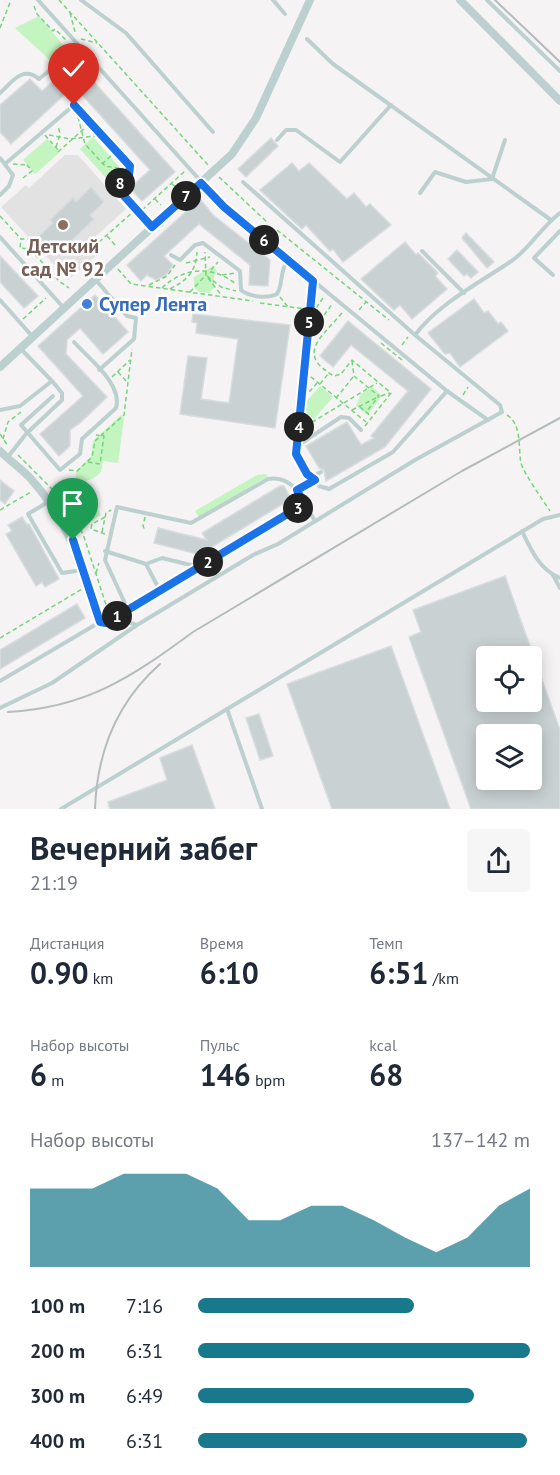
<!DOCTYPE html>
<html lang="ru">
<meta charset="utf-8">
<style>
:root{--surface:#fff;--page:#f6f6f7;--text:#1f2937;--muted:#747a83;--accent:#18798c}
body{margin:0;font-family:"PT Sans",sans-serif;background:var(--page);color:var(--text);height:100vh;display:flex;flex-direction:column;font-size:22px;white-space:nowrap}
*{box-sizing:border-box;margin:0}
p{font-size:20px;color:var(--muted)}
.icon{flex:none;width:33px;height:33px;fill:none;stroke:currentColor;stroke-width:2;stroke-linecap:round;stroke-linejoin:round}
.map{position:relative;height:809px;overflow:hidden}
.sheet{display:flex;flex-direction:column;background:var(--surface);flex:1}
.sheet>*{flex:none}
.controls{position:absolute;left:476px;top:646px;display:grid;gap:12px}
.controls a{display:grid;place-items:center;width:66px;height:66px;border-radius:6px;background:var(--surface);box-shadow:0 3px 15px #0003;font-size:30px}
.pin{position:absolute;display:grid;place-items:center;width:51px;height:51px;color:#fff;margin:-62px -26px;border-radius:50% 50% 50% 0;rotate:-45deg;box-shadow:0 0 6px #0007}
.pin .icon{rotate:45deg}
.km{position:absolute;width:30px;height:30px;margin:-15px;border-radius:50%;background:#222;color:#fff;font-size:16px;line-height:30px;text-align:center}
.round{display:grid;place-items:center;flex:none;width:63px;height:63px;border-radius:6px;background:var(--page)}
.overview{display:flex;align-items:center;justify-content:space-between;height:102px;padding:0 30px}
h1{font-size:33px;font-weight:700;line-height:45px}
.stats{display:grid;grid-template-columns:repeat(3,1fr);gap:9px;height:102px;padding:6px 30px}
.stats div{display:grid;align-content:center}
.stats b{font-size:30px;font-weight:700}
.stats small{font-size:16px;font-weight:400}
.stats p{font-size:16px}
.chart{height:168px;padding:12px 30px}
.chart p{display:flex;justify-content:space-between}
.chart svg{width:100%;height:108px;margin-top:6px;fill:var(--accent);opacity:.7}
ul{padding:0 30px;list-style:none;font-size:20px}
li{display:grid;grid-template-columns:96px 72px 1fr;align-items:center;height:45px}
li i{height:15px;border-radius:8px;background:var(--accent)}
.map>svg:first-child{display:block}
.education{fill:#e3e2e3}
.green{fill:#c4f4c0}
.building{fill:#cad1d2;stroke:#d7dcde;stroke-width:1.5;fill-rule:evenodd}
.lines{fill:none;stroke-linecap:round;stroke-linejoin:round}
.path{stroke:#75d57a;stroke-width:1.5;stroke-dasharray:4.5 3;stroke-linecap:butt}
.lane{stroke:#bdd0d0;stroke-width:4}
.street{stroke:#bdd0d0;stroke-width:8}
.rail{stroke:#b4bcbd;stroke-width:2}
.route-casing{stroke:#fff;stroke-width:12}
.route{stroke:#1a73e8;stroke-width:8}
.education-dot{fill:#8d6e63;stroke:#fff;stroke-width:2}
.shop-dot{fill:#3f7fe0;stroke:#fff;stroke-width:2}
.labels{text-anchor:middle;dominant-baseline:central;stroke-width:5;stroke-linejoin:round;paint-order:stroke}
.education-label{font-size:20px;font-weight:bold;fill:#785e54;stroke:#fff}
.shop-label{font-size:20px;font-weight:bold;fill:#366cbe;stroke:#fff;text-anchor:start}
</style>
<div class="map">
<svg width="560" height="809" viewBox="0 0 560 809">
<rect width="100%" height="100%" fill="#f5f3f4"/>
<path class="education" d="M65,155h13l48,54 -37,33 10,11 -31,27 -67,-73 25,-22 3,3z"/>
<g class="green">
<path d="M39,16l29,35 -14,13 -39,-36z"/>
<path d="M93,137l27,31 -13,11 -27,-30z"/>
<path d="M47,139l12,14 -24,21 -12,-14z"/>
<path d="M213,266l4,5 -3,6v11l-5,5 -10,-1 -5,-5v-10z"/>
<path d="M320,386l13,11 -19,22 -13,-11z"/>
<path d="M372,387l10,9 -15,19 -11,-9 5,-12z"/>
<path d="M121,415l3,3 -6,45 -15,-2 -2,11c-8,8 -15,10 -26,9l2,-11 14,-13 2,-16z"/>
<path d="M265,474l3,2 -69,41 -4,-6 62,-36z"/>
<path d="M86,489l15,26 -14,8 -15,-26z"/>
</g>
<g class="building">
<path d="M75,61l100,111 -33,29 -12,-13 20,-18 -76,-84 -63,58 -11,-12v-27l30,-26 12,12z"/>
<path d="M271,138l7,8 -32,31 -8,-8z"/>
<path d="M292,163l7,8 10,-8 38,36 7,-6 12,14 4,-3 21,21 -48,37 -10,-13 -3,2 -24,-26 -4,4 -42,-39z"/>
<path d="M91,187l13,15 -14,13 4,4 -27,26 -5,-4 -10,10 -13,-15 14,-13 -3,-3 23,-22 3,4z"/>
<path d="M200,199l13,16 57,45 -2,26 -19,-1 1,-20 -51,-41 -35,32 9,9 -7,10 -10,5 -9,-5 -6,6 -14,-16z"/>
<path d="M466,233l28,29 -7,6 -25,-30z"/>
<path d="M405,242l11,13 2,-2 20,20 -3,3 12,13 -35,30 -12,-14 -6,5 -33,-31z"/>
<path d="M457,250l21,22 -7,6 -4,-4 -3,2 -16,-17z"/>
<path d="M0,256l38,40 -14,12 -24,-26z"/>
<path d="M95,295l33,37 -25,22 -23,-26 -13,12 -1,14 41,43 -27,26 -10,7v16l-11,10 -19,-22 43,-38 -45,-50z"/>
<path d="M474,299l10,14 4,-2 10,13 3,-2 7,9 -48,36 -10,-14 -5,1 -17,-21z"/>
<path d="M193,314l97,11 -15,103 -95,-14 8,-58 19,2 -6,41 28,4 9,-64 -42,-6 1,-10 -5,-1z"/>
<path d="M348,321l83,68 -46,58 -59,34 -2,-11 -5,-2 -13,-22 41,-24 14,23 13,-7 -3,-2 37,-45 -57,-46 -18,22 -13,-11z"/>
<path d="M0,480l14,11 -9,13 -5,-4z"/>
<path d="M280,486h4l7,13 -86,52 -8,3 -43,-11 4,-15 49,12 -5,-7z"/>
<path d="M22,517l5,8 2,-1 30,55 -14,8 -3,-5 -6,4 -30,-52 6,-3 -4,-6z"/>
<path d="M505,576l55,154v79h-89l-62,-172 12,-5 -8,-22zM486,657h45v45h-45zM486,735h45v45h-45z"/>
<path d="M77,604l8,14 -85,51v-19z"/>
<path d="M391,646l59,163h-118l-45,-125z"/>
<path d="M259,714l14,42 -13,4 -14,-42z"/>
<path d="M192,745l23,64h-105l-2,-7 59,-22 -7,-22z"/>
</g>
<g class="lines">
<g class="path">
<path d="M59,0l149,165"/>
<path d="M34,6l3,8 16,17 2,-2 12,12"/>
<path d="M70,13l5,19"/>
<path d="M0,28l11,-28"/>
<path d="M81,39l16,4"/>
<path d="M78,117l7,27 20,22 18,3"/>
<path d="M45,135l13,15"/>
<path d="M49,135l21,4 25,-3"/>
<path d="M56,147l4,-13 -2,-8"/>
<path d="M58,152l28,-25"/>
<path d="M13,164l14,1"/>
<path d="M102,164l10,-9"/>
<path d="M219,177l49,46"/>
<path d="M23,178l9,-7 -5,-6"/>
<path d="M172,184l6,5"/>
<path d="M155,199l6,6"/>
<path d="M142,210l43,-39"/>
<path d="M0,216l21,23h9l-1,10 -9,-1 1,-9"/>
<path d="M277,230l112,90"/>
<path d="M107,236l9,10"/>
<path d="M99,242l34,-30"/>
<path d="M30,249l29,32 10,7"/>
<path d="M186,263l24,-6"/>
<path d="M118,269l13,15 122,17"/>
<path d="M211,270l7,-8"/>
<path d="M222,275l14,-2"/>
<path d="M207,276l14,11 15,4"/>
<path d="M208,278l14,18"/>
<path d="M149,285l18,-9 8,-11"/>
<path d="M162,288c22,-21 50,-23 74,-4"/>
<path d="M170,289c17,-9 26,-17 27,-37"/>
<path d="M190,292l16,-17 -1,-23"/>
<path d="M280,297l8,10"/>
<path d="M323,298l-9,13 8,7 11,-15"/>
<path d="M260,303l54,7"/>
<path d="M359,310l7,-8"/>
<path d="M342,313c-20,24 -47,41 -8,63l7,-2 11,-14 39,33 -26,33"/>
<path d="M23,319l23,-21"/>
<path d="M381,343l21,17"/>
<path d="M402,345l6,-8"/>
<path d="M352,361l2,15 25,20 -13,16"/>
<path d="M118,372l9,10"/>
<path d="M305,372l61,50"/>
<path d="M112,377l18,-17"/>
<path d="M320,384l8,-10"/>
<path d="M302,394l8,-3 7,-8"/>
<path d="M463,395l5,-8"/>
<path d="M381,396l9,-3"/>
<path d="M336,398l18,-22"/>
<path d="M360,407l11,9"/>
<path d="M352,410l24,-12"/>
<path d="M507,415c15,9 11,33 14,48 3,11 22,37 29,48"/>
<path d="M299,430l78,-47"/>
<path d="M0,434l8,12"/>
<path d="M297,438l16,-150"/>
<path d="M3,439l5,-17 13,-10"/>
<path d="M18,455l39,39 26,40 26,80"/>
<path d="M88,462l12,2 4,-28 -8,-1"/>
<path d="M69,470l8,1 15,-14 3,-16 29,-26 8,-66"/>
<path d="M0,510l31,-18"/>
<path d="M145,517l-2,9 2,4"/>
<path d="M102,532l4,-19 5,-3"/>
<path d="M105,534l-14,-5 1,-5 13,-7"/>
<path d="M96,573l3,-10"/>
<path d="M0,638l82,-49"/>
</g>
<g class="lane">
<path d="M38,0l186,207 223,184 41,29"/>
<path d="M81,0l45,33 87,99"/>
<path d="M273,0l12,14"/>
<path d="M487,0l73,71"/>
<path d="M307,39l26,25 218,156"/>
<path d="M0,93c12,-11 23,-28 39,-14l39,-32"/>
<path d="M277,140l9,-10h10l44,32 51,-57"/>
<path d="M0,158l13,17 -4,11 -9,9"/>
<path d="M5,164l69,-59 56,61 -1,9 -13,12 35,39"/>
<path d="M420,193l15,-21 31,10 26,-3 13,-39"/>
<path d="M0,237l63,70"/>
<path d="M422,251l42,42"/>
<path d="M171,255l9,5 15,-15 8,-2 37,28 1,19c9,7 26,9 36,4 7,-11 2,-23 11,-34"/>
<path d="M553,275l-19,-17 26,-27"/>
<path d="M95,279l32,37 9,2 -2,21 -35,31"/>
<path d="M0,300l32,36"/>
<path d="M415,335c23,-31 64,-52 95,-73 19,-12 31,-35 50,-49"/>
<path d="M53,396l-32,29 39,45 20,-16 2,-15 34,-31c7,-24 -27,-49 -42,-66"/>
<path d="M0,410l20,-4 32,-25 -32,-33"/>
<path d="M361,430l-12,-12 -8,-1 -41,27v11l19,31 10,3 64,-37 54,-61"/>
<path d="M7,458l19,-24 36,-34v-7l-10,-12"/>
<path d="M313,476l8,-4"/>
<path d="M48,502l-20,12 34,59 20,-3"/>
<path d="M304,503l11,18"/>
<path d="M522,531c9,19 18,39 38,47"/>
<path d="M105,551l41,13 14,27"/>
<path d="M146,564l16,-6 37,9"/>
<path d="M553,575l7,13"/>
<path d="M128,610l-23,-50 12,-53 74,16 77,-44c12,-2 20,2 29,11"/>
<path d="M115,618l22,7"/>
<path d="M0,681l100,-59 6,1 9,-5 189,-115 -7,-13 18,-10"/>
<path d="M0,708l52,-25 85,-58 116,-70 25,-11 137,-84 87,-48 -2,-7 -85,-70 -172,-153"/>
<path d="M227,709l35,100"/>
<path d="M61,809l482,-290 17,-4"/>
</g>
<g class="street">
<path d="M460,0l100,101"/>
<path d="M0,367l232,-213 24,-36 54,-118"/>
<path d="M0,451c10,10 22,18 31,28 41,46 49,87 69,143"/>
</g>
<g class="rail">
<path d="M495,0l65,62"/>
<path d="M8,712c78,-4 124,-35 185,-80l269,-161 98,-53"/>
<path d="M95,809c2,-57 21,-106 65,-145"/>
</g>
</g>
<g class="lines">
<g class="route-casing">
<path id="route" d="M73,540l27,82 6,1 198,-119 -7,-14 18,-10 -8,-6 -11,-20 17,-173 -89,-74 -23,-24 -49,44 -36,-40 13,-12 1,-9 -56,-61"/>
</g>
<use href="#route" class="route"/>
</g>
<circle class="education-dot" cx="63" cy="225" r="6"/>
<circle class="shop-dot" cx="87" cy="304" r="6"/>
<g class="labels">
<g class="education-label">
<text x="63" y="246">Детский<tspan x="63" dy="23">сад № 92</tspan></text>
</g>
<g class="shop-label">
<text x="99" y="304">Супер Лента</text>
</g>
</g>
</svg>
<div class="controls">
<a><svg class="icon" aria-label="locate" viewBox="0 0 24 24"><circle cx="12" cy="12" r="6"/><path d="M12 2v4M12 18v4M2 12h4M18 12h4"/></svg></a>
<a><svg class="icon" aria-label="layers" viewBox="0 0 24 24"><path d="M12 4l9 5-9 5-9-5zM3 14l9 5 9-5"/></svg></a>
</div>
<div class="pin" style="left:73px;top:540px;background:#1e9e55"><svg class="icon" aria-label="arrive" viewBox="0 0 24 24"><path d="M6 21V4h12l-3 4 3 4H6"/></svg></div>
<div class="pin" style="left:74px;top:105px;background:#d93025"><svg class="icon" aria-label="check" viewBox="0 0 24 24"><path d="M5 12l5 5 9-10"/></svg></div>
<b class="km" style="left:117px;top:616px">1</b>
<b class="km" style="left:208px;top:562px">2</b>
<b class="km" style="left:298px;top:508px">3</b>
<b class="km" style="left:299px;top:427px">4</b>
<b class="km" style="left:309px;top:322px">5</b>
<b class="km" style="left:264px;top:240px">6</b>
<b class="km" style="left:186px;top:196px">7</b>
<b class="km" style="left:120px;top:183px">8</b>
</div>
<section class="sheet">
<div class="overview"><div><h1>Вечерний забег</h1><p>21:19</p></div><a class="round"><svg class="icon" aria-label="share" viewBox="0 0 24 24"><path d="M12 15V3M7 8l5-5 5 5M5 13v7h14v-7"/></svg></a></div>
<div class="stats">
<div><p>Дистанция</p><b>0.90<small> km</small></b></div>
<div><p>Время</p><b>6:10</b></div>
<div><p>Темп</p><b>6:51<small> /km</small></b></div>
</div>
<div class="stats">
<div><p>Набор высоты</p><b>6<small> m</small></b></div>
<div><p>Пульс</p><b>146<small> bpm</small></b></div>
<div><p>kcal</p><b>68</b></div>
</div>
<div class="chart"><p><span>Набор высоты</span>137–142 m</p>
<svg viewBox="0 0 160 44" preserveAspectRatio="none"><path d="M0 44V12L10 12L20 12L30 6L40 6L50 6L60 12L70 25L80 25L90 19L100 19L110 25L120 32L130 38L140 32L150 19L160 12V44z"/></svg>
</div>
<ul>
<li><b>100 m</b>7:16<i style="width:65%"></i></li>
<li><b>200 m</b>6:31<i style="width:100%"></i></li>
<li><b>300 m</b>6:49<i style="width:83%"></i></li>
<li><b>400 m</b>6:31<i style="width:99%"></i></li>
</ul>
</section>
